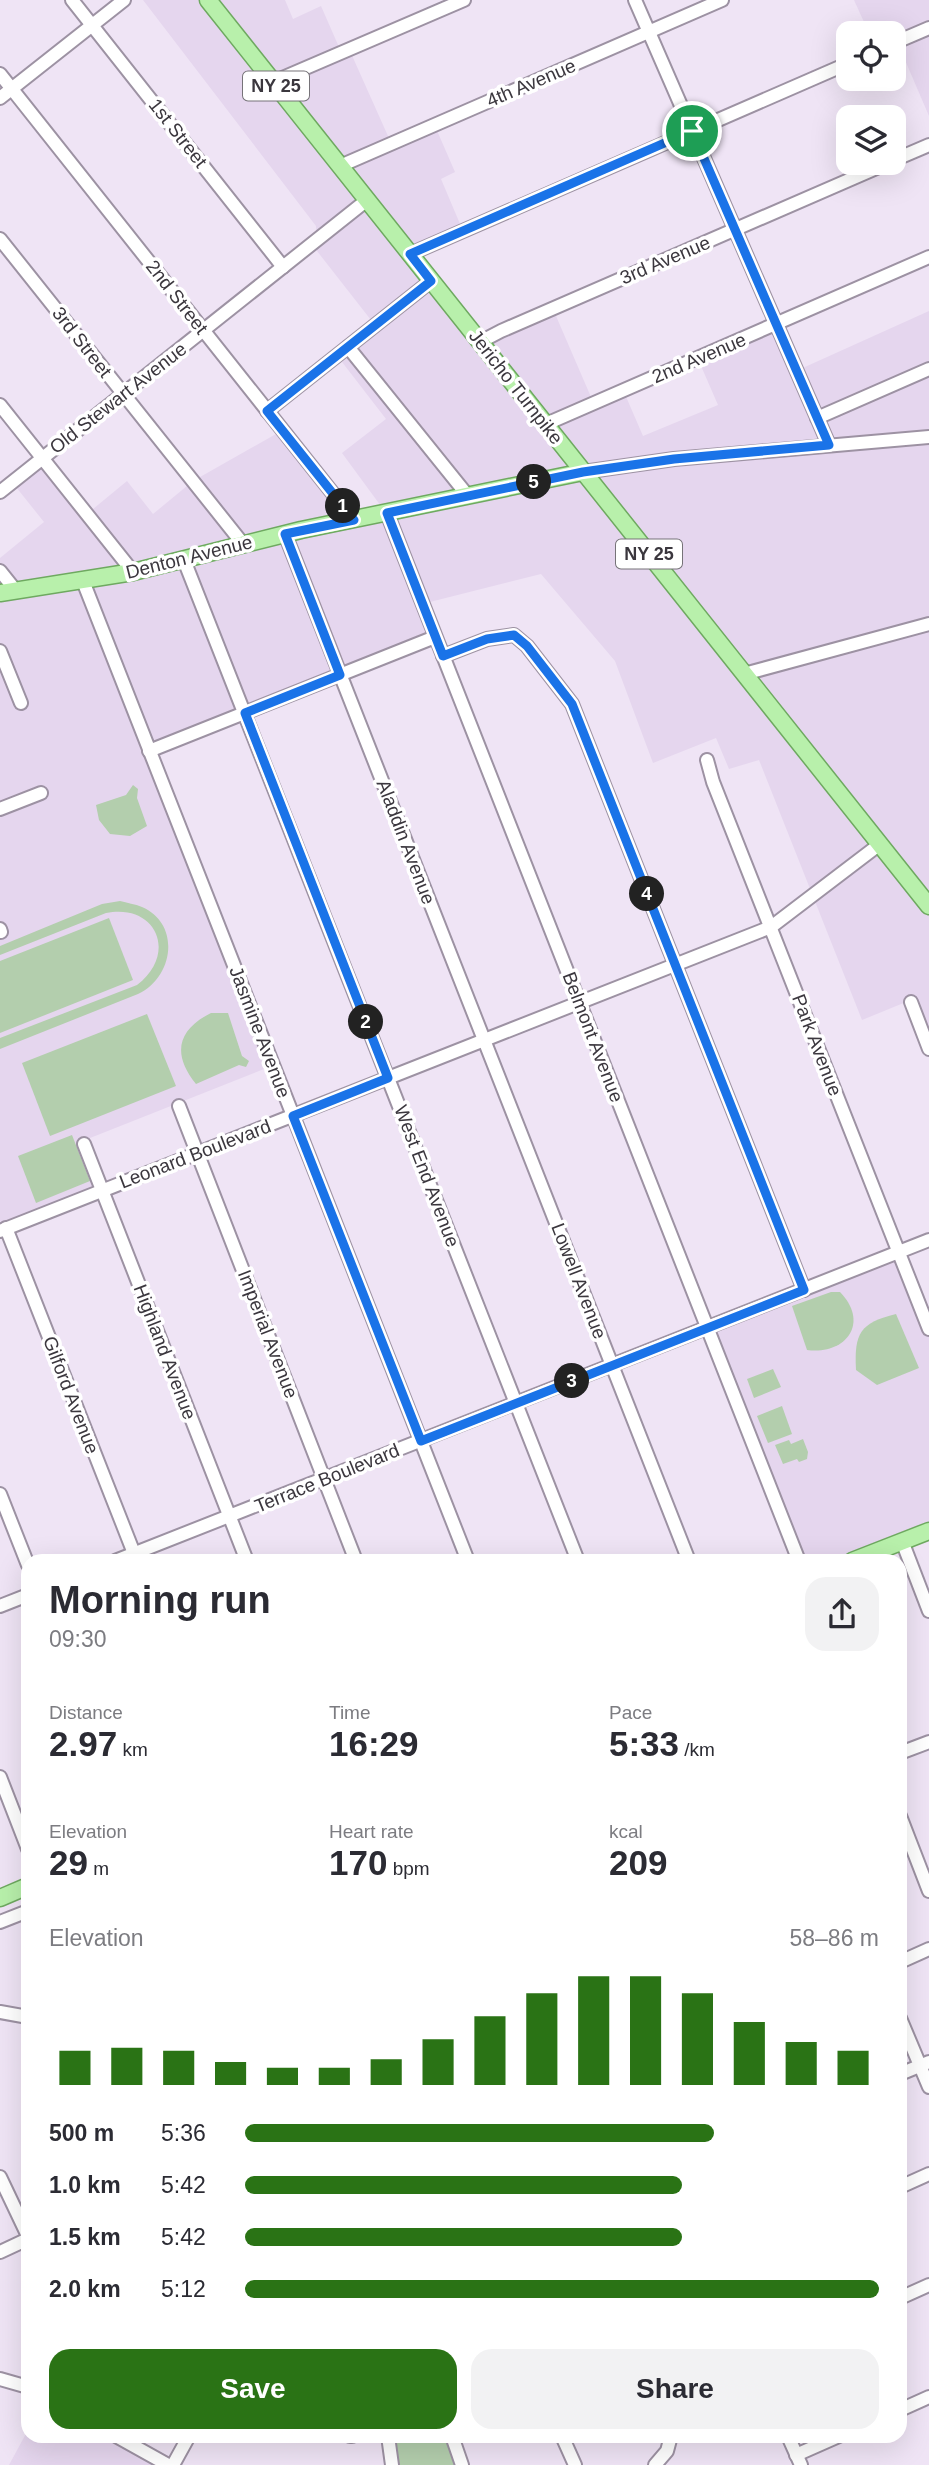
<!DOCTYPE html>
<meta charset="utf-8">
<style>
:root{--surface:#fff;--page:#f2f2f3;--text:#2b2b33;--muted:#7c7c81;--accent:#2a7315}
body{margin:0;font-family:Helvetica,sans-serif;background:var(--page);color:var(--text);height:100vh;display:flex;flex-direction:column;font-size:26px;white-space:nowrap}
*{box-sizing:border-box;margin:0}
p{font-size:23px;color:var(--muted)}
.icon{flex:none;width:38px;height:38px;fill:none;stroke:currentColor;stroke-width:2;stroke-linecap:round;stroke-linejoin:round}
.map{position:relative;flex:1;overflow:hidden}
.drawer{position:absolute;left:21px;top:1554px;width:886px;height:889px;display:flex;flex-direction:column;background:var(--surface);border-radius:21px;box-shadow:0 7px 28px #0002}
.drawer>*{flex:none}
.buttons{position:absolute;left:836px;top:21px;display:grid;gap:14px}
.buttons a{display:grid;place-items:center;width:70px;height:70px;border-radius:14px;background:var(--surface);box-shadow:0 7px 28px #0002;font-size:35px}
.pin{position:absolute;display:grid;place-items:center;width:60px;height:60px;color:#fff;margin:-30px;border:4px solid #fff;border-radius:50%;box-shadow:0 2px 7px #0007}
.km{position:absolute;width:35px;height:35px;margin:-18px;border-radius:50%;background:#222;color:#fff;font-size:19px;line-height:35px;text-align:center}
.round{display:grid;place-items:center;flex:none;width:74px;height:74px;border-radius:21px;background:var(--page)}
.summary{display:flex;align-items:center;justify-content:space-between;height:119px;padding:0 28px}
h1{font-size:38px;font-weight:700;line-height:52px}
.stats{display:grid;grid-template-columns:repeat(3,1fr);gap:10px;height:119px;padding:7px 28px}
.stats div{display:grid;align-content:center}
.stats b{font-size:35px;font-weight:700}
.stats small{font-size:19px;font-weight:400}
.stats p{font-size:19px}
.chart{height:196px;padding:14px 28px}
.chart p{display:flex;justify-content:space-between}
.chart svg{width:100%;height:126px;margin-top:7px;stroke:var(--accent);stroke-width:6}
.primary-button{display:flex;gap:14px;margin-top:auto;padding:14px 28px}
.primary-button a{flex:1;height:80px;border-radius:21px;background:var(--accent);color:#fff;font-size:28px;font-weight:700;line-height:80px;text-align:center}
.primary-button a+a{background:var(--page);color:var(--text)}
ul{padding:0 28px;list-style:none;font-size:23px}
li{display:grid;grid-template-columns:112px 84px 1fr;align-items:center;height:52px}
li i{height:18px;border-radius:9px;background:var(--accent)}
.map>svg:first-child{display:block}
.built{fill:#e5d6ee}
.green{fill:#b3cead}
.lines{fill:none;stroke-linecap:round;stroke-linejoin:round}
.minor-casing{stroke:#9d92a3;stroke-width:16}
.major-casing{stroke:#6ea960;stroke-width:19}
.minor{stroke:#fff;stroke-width:12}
.major{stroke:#b8f0ab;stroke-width:16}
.route-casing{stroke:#fff;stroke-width:14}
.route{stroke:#1a73e8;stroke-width:9}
.labels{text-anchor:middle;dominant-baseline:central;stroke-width:7;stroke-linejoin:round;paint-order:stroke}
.shield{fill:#fff;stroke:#767378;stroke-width:2}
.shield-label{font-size:18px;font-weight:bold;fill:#3b373e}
.street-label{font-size:19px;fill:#3b373e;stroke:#fff}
</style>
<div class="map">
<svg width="929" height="2465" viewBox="0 0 929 2465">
<rect width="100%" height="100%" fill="#efe4f5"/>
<g class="built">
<path d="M143,0h142l8,19 28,-13 21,48 8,-3 42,94 43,-19 20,46 -14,7 22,52 -50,22 69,89 71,-33 41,95 30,-12 19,44 75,-31 -20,-46 78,-34 20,46 133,-60v732l-18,-43 -49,20 -103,-260 -30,9 -13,-31 -63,25 -38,-102 -74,-87 -123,31 11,30 -285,114 125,318 -189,75 18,46 -98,38v-668l44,-36 -32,-40 30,-24 45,56 40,-33 26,33 40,-33 90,-51 70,90 33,-7 -44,-60 44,-34 -44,-57 36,-33 -61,-78 -1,-25z"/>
<path d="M854,0h75v116l-30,-70 -5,2v-15h-25z"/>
<path d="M898,1255l31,80v196l-77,30h-53l-90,-232z"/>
<path d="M28,2430v6h76l50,29h-145z"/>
</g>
<g class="green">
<path d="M133,785l5,4 -1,9 10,28 -17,10 -20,-2 -11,-14 -3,-15 30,-10z"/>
<path d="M120,901c7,2 15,3 22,6 39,17 32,70 -4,87l-138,55v-11l137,-53c41,-31 20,-82 -31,-72l-106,42v-9l102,-42z"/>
<path d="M109,918l24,62 -133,53v-72z"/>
<path d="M211,1013h17l14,43 7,5 -3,6 -7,-2 -43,19c-24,-30 -19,-54 15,-71z"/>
<path d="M147,1014l29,72 -126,50 -28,-73z"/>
<path d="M72,1135l18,46 -54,22 -18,-47z"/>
<path d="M831,1292h9c30,31 6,63 -33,58l-15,-44z"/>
<path d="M896,1314l23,54 -42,17 -21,-15c-2,-37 4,-47 40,-56z"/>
<path d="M773,1369l8,18 -27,11 -7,-19z"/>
<path d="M782,1406l10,28 -24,9 -11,-27z"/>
<path d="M803,1439l5,13 -1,7 -8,3 -2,-3 -14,5 -8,-19 14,-5 2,4z"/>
<path d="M391,2436h58l10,29h-63z"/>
</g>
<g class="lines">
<g class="minor-casing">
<g id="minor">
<path d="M72,0l211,267"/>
<path d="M635,0l194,445"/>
<path d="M894,43l35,-15"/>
<path d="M0,74l354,446"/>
<path d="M273,82l191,-82"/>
<path d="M0,98l124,-98"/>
<path d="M894,160l35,-15"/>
<path d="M340,166l382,-166"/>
<path d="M0,239l243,305"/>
<path d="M410,254l439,-191"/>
<path d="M480,342l21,-11 387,-168"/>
<path d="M348,347l120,149"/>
<path d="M0,405l133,167"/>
<path d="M267,411l164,-130"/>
<path d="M817,418l112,-49"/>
<path d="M546,424l383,-167"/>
<path d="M583,472l91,-13 255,-22"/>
<path d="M0,492l367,-292"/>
<path d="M387,513l412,1048"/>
<path d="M285,534l404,1027"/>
<path d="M184,560l394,1001"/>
<path d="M0,571l16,20"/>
<path d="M83,581l385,980"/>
<path d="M0,651l21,52"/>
<path d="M443,656l44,-17 27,-4 13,11 45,58 232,586"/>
<path d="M744,674l185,-50"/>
<path d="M149,751l286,-114"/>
<path d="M707,760l6,22 216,547"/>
<path d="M0,809l41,-16"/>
<path d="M0,929l1,3"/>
<path d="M911,1002l18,47"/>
<path d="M179,1106l177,455"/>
<path d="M84,1144l163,417"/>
<path d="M6,1228l131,333"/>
<path d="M0,1231l771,-304 109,-83"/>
<path d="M0,1494l28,71"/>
<path d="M902,1541l27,70"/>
<path d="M115,1561l814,-321"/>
<path d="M0,1606l28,-11"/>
<path d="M900,1753l29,-11"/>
<path d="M0,1777l28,72"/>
<path d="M900,1816l29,75"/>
<path d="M0,1922l28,-11"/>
<path d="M900,1962l29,-13"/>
<path d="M0,2012l28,5"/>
<path d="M900,2018l29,69"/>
<path d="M900,2074l29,-12"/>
<path d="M0,2177l28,59"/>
<path d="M900,2187l29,-13"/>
<path d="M0,2252l28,-13"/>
<path d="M900,2298l29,-13"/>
<path d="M0,2379l28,8"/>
<path d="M900,2410l29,-13"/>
<path d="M116,2436l52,29"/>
<path d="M350,2436h2"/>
<path d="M388,2436l4,29"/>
<path d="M452,2436l10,29"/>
<path d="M562,2436l13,29"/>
<path d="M788,2436l13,29"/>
<path d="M796,2455l43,-19"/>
<path d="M173,2465l16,-29"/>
<path d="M655,2465l12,-14 4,-15"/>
</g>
</g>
<g class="major-casing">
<g id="major">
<path d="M208,0l721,906"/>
<path d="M0,593l133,-21 168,-42 282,-58"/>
<path d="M852,1561l77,-30"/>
<path d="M0,1898l28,-12"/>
</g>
</g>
<use href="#minor" class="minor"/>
<use href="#major" class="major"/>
</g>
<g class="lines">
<g class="route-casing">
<path id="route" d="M692,131l137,314 -155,14 -91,13 -196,41 56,143 44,-17 27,-4 13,11 45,58 232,586 -383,151 -128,-325 95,-38 -143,-365 95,-38 -55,-141 69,-14 -87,-109 164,-130 -21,-27z"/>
</g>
<use href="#route" class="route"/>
</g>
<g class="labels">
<g class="shield">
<rect x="243" y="71.5" width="66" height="29" rx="5"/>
<rect x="616" y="539.5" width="66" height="29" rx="5"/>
</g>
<g class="shield-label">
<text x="276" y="86">NY 25</text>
<text x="649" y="554">NY 25</text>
</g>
<g class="street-label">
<text transform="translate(531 83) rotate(-23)">4th Avenue</text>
<text transform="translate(178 133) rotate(52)">1st Street</text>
<text transform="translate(665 260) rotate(-23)">3rd Avenue</text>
<text transform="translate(177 297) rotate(52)">2nd Street</text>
<text transform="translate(82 342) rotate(52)">3rd Street</text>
<text transform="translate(699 358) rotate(-23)">2nd Avenue</text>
<text transform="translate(516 387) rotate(52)">Jericho Turnpike</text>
<text transform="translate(118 398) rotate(-38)">Old Stewart Avenue</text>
<text transform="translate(189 557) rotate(-14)">Denton Avenue</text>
<text transform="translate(406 842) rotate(69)">Aladdin Avenue</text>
<text transform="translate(260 1032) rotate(69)">Jasmine Avenue</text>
<text transform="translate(593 1037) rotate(69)">Belmont Avenue</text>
<text transform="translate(817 1045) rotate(69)">Park Avenue</text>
<text transform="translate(195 1154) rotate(-21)">Leonard Boulevard</text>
<text transform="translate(427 1176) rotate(69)">West End Avenue</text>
<text transform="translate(579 1281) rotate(69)">Lowell Avenue</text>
<text transform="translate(268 1334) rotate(69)">Imperial Avenue</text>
<text transform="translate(165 1352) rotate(69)">Highland Avenue</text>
<text transform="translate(71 1395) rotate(69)">Gilford Avenue</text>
<text transform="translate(327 1478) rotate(-22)">Terrace Boulevard</text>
</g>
</g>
</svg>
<div class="buttons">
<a><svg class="icon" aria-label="locate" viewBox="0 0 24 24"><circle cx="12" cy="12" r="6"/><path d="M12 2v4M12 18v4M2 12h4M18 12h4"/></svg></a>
<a><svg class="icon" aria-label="layers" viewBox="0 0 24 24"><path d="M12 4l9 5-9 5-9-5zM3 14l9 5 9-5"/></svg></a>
</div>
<div class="pin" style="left:692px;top:131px;background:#1e9e55"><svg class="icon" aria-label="arrive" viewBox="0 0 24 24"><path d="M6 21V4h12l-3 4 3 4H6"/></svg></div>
<b class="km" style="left:343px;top:506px">1</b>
<b class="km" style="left:366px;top:1022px">2</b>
<b class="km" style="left:572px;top:1381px">3</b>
<b class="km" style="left:647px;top:894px">4</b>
<b class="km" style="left:534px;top:482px">5</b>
<section class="drawer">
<div class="summary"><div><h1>Morning run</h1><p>09:30</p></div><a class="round"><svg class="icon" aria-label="share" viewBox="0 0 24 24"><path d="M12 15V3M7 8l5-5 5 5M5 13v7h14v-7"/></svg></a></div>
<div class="stats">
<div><p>Distance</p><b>2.97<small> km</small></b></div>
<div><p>Time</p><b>16:29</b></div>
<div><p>Pace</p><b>5:33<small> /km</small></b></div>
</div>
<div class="stats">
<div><p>Elevation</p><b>29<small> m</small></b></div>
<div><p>Heart rate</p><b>170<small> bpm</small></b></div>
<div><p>kcal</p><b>209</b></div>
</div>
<div class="chart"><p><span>Elevation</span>58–86 m</p>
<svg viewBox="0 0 160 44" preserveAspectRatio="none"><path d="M5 44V32M15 44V31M25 44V32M35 44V36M45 44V38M55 44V38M65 44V35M75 44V28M85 44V20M95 44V12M105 44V6M115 44V6M125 44V12M135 44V22M145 44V29M155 44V32"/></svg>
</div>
<ul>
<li><b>500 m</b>5:36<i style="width:74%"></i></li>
<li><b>1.0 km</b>5:42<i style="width:69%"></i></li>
<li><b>1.5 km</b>5:42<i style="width:69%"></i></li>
<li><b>2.0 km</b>5:12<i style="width:100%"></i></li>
</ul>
<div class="primary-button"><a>Save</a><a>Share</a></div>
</section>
</div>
